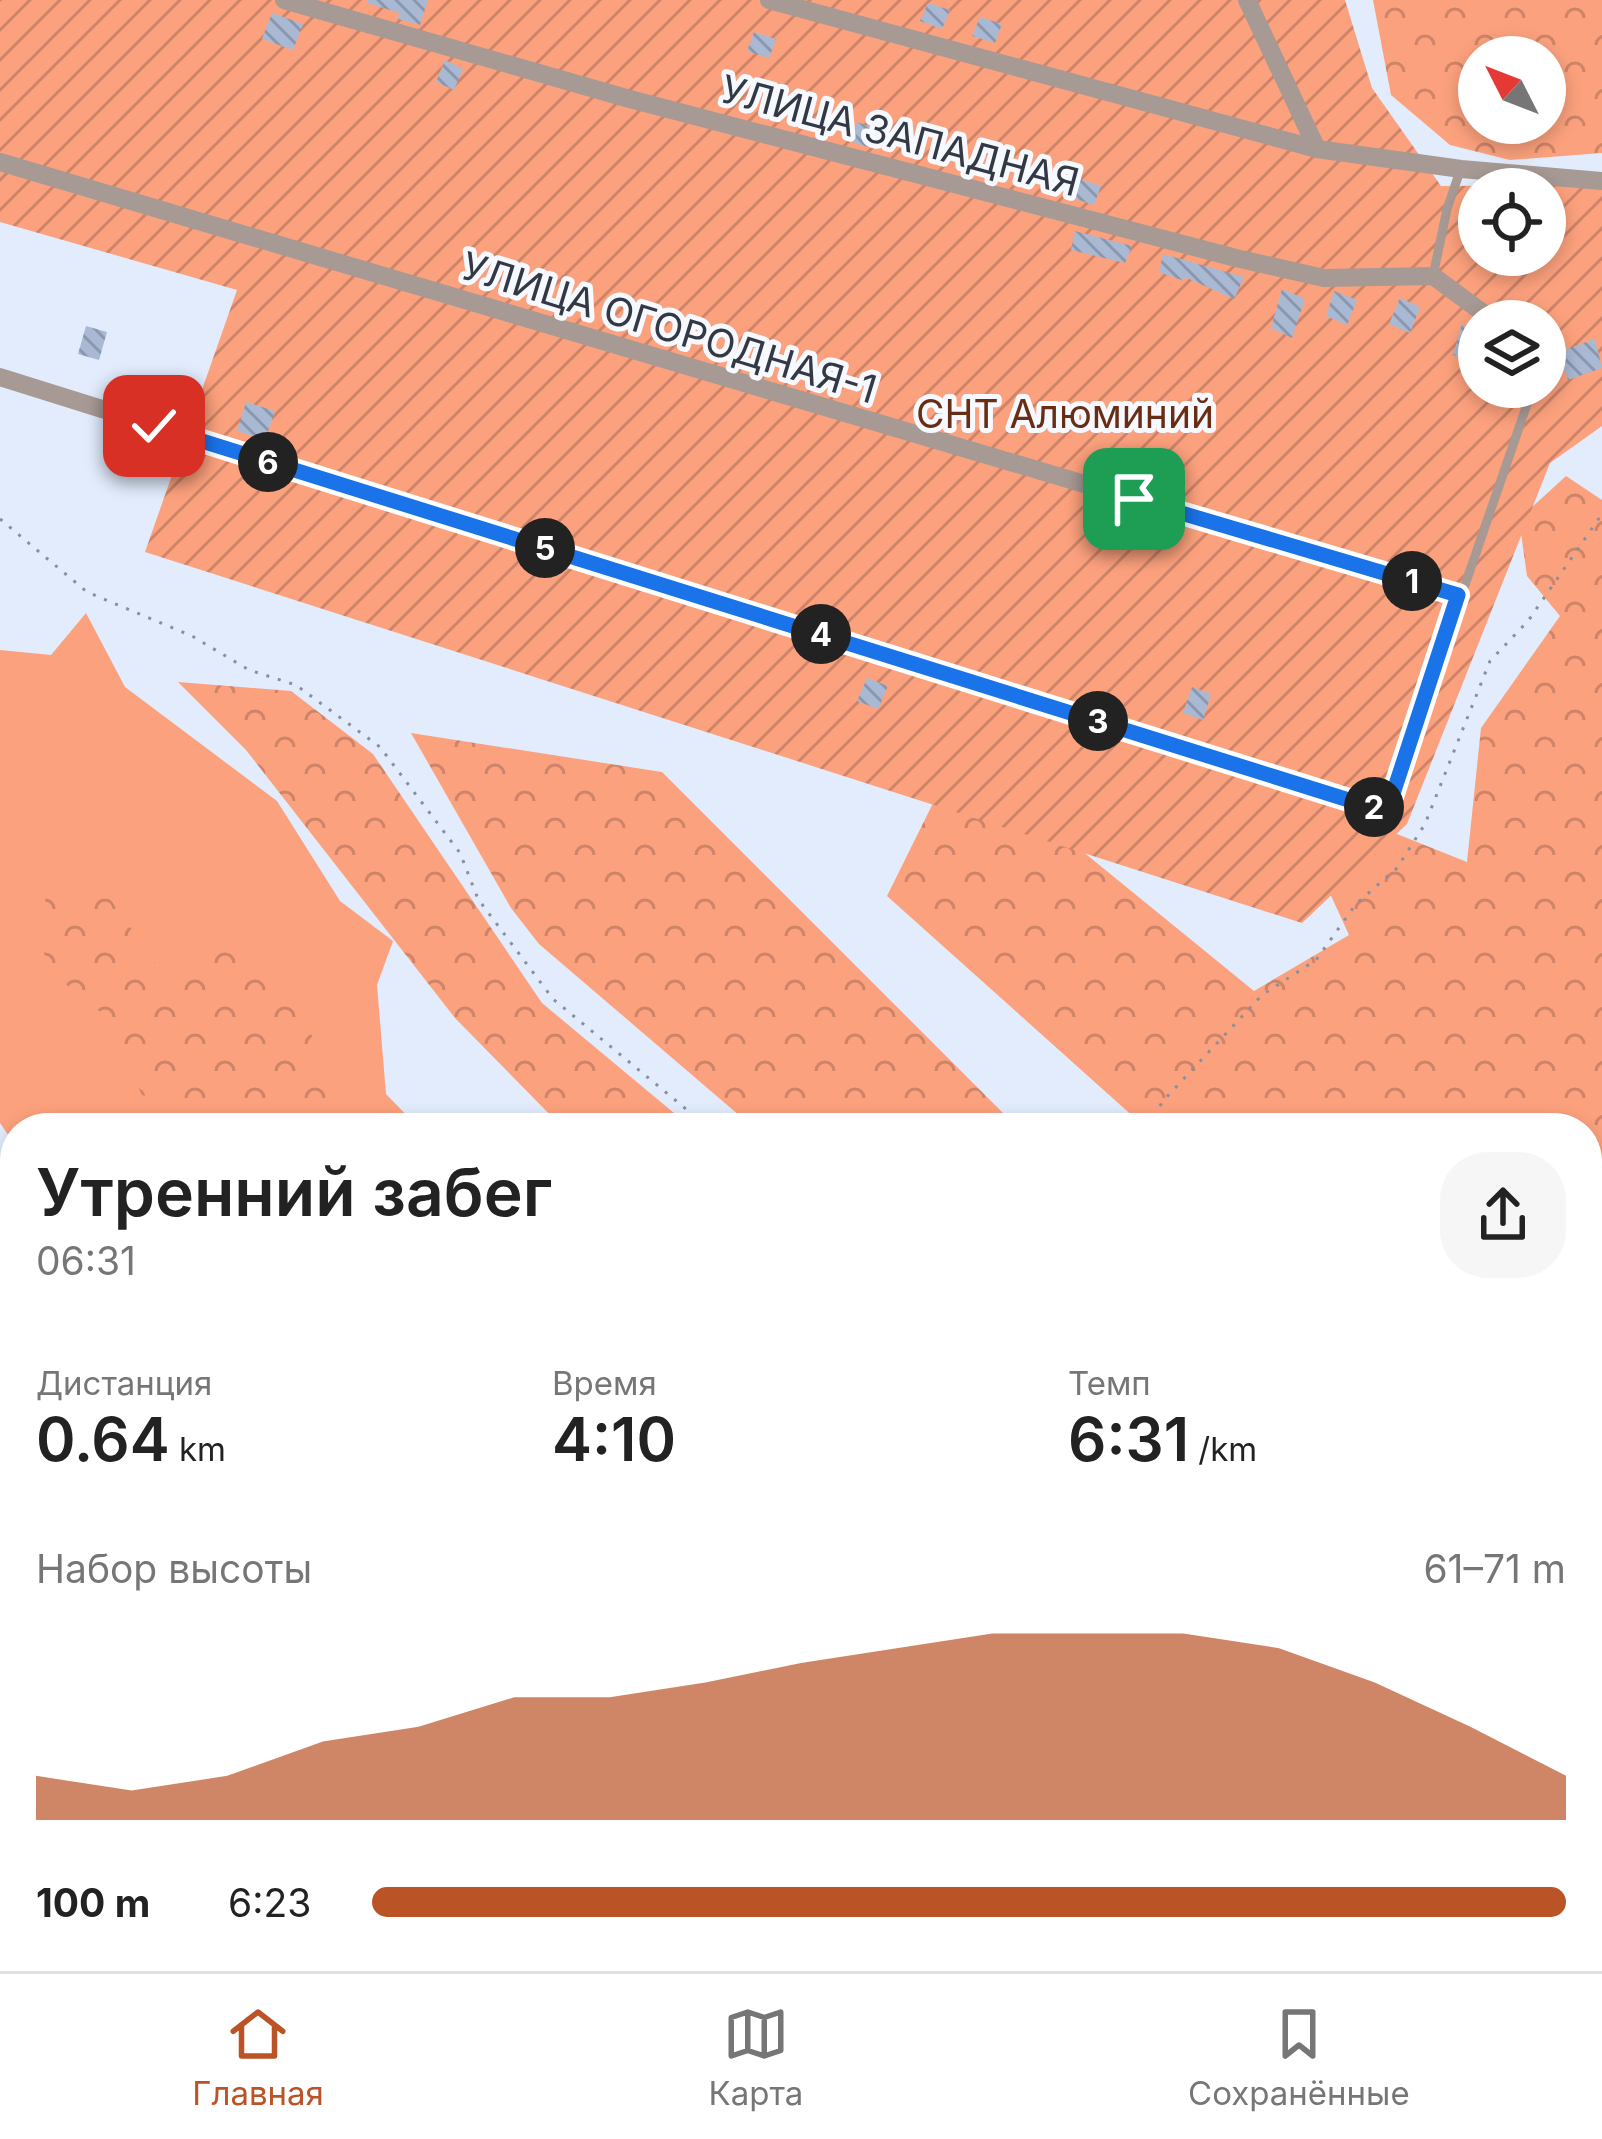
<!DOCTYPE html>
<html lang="ru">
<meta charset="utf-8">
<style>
:root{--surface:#fff;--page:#f6f6f6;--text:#222;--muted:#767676;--line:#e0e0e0;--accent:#ba5427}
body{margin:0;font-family:Inter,sans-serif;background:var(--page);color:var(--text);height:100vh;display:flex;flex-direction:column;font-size:45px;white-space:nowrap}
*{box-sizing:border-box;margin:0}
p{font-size:39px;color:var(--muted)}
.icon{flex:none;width:66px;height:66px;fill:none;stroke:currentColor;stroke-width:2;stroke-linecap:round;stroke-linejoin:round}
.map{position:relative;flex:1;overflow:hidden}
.details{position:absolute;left:0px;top:1113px;width:1602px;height:858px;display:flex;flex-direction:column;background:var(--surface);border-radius:48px 48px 0 0;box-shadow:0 6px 18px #0003}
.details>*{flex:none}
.needle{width:78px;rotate:312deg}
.tools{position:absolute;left:1458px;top:36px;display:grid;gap:24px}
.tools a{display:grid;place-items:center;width:108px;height:108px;border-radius:50%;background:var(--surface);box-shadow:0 6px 18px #0003;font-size:60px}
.pin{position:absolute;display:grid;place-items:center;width:102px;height:102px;color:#fff;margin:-51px;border-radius:24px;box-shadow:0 6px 18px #0006}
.km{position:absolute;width:60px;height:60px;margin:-30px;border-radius:50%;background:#222;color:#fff;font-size:33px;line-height:60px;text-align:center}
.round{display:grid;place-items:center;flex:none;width:126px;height:126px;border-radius:48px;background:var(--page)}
.overview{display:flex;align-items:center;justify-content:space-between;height:204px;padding:0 36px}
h1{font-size:66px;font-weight:600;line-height:90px}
.stats{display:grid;grid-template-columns:repeat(3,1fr);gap:18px;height:204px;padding:12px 36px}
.stats div{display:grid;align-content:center}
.stats b{font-size:60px;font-weight:600}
.stats small{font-size:33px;font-weight:400}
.stats p{font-size:33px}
.chart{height:336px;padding:24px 36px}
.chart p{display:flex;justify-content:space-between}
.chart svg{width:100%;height:216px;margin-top:12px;fill:var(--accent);opacity:.7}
ul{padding:0 36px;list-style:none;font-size:39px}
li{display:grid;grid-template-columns:192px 144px 1fr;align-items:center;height:90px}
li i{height:30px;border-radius:15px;background:var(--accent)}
.menu{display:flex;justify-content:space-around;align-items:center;height:168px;border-top:3px solid var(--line);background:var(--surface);font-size:33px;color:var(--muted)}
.menu a{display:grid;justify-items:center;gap:6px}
.menu .selected{color:var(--accent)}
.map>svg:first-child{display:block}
.grass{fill:#fca17d}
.forest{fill:url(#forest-crowns);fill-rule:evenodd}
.garden{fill:url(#garden-furrows);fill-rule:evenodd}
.building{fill:url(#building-back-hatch)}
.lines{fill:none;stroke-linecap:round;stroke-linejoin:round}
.path{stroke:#88909e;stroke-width:3;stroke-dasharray:3 9;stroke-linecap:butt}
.lane{stroke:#a79994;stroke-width:9}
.street{stroke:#a79994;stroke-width:18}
.route-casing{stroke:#fff;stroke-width:24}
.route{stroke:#1a73e8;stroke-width:15}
.labels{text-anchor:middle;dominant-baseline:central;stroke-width:10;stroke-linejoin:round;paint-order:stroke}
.street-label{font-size:39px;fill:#333944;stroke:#f6f9ff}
.park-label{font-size:39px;fill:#682d13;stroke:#f6f9ff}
</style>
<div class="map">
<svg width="1602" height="1971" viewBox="0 0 1602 1971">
<defs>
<pattern id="forest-crowns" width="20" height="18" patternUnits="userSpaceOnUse" patternTransform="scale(3)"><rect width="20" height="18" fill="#fca17d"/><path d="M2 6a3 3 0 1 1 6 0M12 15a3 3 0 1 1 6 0" fill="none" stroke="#cd8468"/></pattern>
<pattern id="garden-furrows" width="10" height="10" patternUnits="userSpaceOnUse" patternTransform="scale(3)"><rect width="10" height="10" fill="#fca17d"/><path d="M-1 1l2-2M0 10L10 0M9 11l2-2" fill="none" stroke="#cd8468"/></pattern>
<pattern id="building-back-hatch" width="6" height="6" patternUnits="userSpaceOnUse" patternTransform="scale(3)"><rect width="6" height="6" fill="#a9b9d3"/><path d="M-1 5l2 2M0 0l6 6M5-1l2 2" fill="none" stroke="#8a97ad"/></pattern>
</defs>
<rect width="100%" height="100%" fill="#e2ecfd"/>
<g class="grass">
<path d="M86,613l39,74 152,114 63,100 53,40 -16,44 9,109 33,34h-173l-12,-4 -16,4h-203v17l-15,-22v-473l51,5z"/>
<path d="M0,1331l15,9v86l-15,12z"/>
</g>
<g class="forest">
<path d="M1373,0h229v153l-92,7 -60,-15 -59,-50zM1479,57h66v66h-66z"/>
<path d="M1566,476l36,24v1001l-15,-1v-372h-441l-259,-232 54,-109 108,37 205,167 95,-56 -43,-94 81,-11 80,32 14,-134 79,-112 -33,-40 -8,-57z"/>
<path d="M178,682l113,9 82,63 169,249 150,125h-129l-108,-110 -209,-268z"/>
<path d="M411,733l251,39 356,356h-264l-215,-184 -28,-36z"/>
<path d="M48,892l62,7 47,66 19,5 53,-34 68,53 33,105 35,34h-119l-104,-33 -39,-81 -51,-41 -17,-42z"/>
<path d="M1587,1539l15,2v231l-15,-29z"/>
<path d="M1587,1948l15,6v17h-535l-3,-15h344l17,8 69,-8h93z"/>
<path d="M913,1956h103l8,15h-107z"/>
</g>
<path class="garden" d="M0,0h1345l27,88 69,98 161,-1v241l-52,37 -143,361 -105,99 -1157,-371 92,-262 -237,-68zM1479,189h66v66h-66zM1479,321h66v66h-66z"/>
<g class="building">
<path d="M368,0h60l-8,25 -22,-6 1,-6 -31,-10z"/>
<path d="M928,3l22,7 -8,19 -22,-8z"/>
<path d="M272,13l31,11 -10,26 -31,-11z"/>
<path d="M980,17l22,7 -7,19 -23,-7z"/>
<path d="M754,32l22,7 -7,19 -22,-7z"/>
<path d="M445,60l18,9 -9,21 -18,-8z"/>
<path d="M857,122l22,8 -8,18 -22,-7z"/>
<path d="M1079,179l22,7 -7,19 -22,-7z"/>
<path d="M1075,231l57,15 -7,17 -54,-13z"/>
<path d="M1163,254l81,23 -10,22 -49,-22 -1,4 -25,-9z"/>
<path d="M1282,289l23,10 -13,39 -21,-10z"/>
<path d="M1334,291l23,9 -10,25 -21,-9z"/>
<path d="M1400,298l20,9 -10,26 -21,-9z"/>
<path d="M1462,324l17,7v33l-26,-9z"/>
<path d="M86,326l21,6 -8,28 -21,-6z"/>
<path d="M1595,339l7,29 -34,12 -10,-28z"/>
<path d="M246,402l29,9 -10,29 -28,-9z"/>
<path d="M867,678l21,8 -10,23 -21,-8z"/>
<path d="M1192,687l19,7 -8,26 -20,-7z"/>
</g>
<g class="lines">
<g class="path">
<path d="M0,519l87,73 105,44 57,34 47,15 84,62 80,106 18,46 75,100 156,129"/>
<path d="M1150,1128l12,-26 100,-107 54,-35 40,-56 41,-36 28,-44 65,-163 38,-40 74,-107"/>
<path d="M1587,1859l15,20"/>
<path d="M1056,1956l5,15"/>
</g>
<g class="lane">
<path d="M1433,276l14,-67 13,-38"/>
<path d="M1387,812l146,-425"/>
</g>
<g class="street">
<path d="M284,0l342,98 610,160 88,20 109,-2 61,45"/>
<path d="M769,0l548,149 144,20 141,12"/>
<path d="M1247,0l70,149"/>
<path d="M0,162l1458,433"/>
<path d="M0,377l1387,435"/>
</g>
</g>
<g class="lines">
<g class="route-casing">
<path id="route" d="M154,426l1233,386 71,-217 -324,-96"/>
</g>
<use href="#route" class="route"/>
</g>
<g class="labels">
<g class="street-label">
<text transform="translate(900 135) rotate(15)">УЛИЦА ЗАПАДНАЯ</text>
<text transform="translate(669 327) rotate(17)">УЛИЦА ОГОРОДНАЯ-1</text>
</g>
<g class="park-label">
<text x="1065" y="413">СНТ Алюминий</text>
</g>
</g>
</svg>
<div class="tools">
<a><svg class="needle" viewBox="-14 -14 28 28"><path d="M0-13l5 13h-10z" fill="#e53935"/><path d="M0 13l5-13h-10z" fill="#767676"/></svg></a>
<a><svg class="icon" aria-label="locate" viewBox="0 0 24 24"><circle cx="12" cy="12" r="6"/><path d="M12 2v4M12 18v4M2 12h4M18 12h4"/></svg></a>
<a><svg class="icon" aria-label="layers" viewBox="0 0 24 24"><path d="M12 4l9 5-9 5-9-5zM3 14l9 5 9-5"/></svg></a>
</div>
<div class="pin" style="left:1134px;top:499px;background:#1e9e55"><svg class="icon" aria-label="arrive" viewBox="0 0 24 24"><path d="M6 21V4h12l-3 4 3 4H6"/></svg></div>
<div class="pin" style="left:154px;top:426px;background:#d93025"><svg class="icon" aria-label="check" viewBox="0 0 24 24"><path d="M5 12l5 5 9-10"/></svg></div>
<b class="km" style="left:1412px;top:581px">1</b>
<b class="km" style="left:1374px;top:807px">2</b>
<b class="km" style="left:1098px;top:721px">3</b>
<b class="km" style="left:821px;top:634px">4</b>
<b class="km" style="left:545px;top:548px">5</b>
<b class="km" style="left:268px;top:462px">6</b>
<section class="details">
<div class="overview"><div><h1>Утренний забег</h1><p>06:31</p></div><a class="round"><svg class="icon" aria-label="share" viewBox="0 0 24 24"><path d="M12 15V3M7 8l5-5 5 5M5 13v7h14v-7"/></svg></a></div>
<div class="stats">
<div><p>Дистанция</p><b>0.64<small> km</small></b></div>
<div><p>Время</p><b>4:10</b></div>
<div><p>Темп</p><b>6:31<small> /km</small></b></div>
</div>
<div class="chart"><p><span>Набор высоты</span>61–71 m</p>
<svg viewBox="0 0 160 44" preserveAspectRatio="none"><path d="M0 44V35L10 38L20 35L30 28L40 25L50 19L60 19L70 16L80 12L90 9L100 6L110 6L120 6L130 9L140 16L150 25L160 35V44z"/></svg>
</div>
<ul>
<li><b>100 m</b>6:23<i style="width:100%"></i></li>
</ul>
</section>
</div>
<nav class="menu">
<a class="selected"><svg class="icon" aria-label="home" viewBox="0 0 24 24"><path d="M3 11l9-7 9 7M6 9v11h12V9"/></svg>Главная</a>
<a><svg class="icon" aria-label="map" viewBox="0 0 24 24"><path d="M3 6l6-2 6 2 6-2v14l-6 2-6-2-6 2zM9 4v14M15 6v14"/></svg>Карта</a>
<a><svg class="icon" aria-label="saved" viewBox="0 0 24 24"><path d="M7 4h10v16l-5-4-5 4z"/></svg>Сохранённые</a>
</nav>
